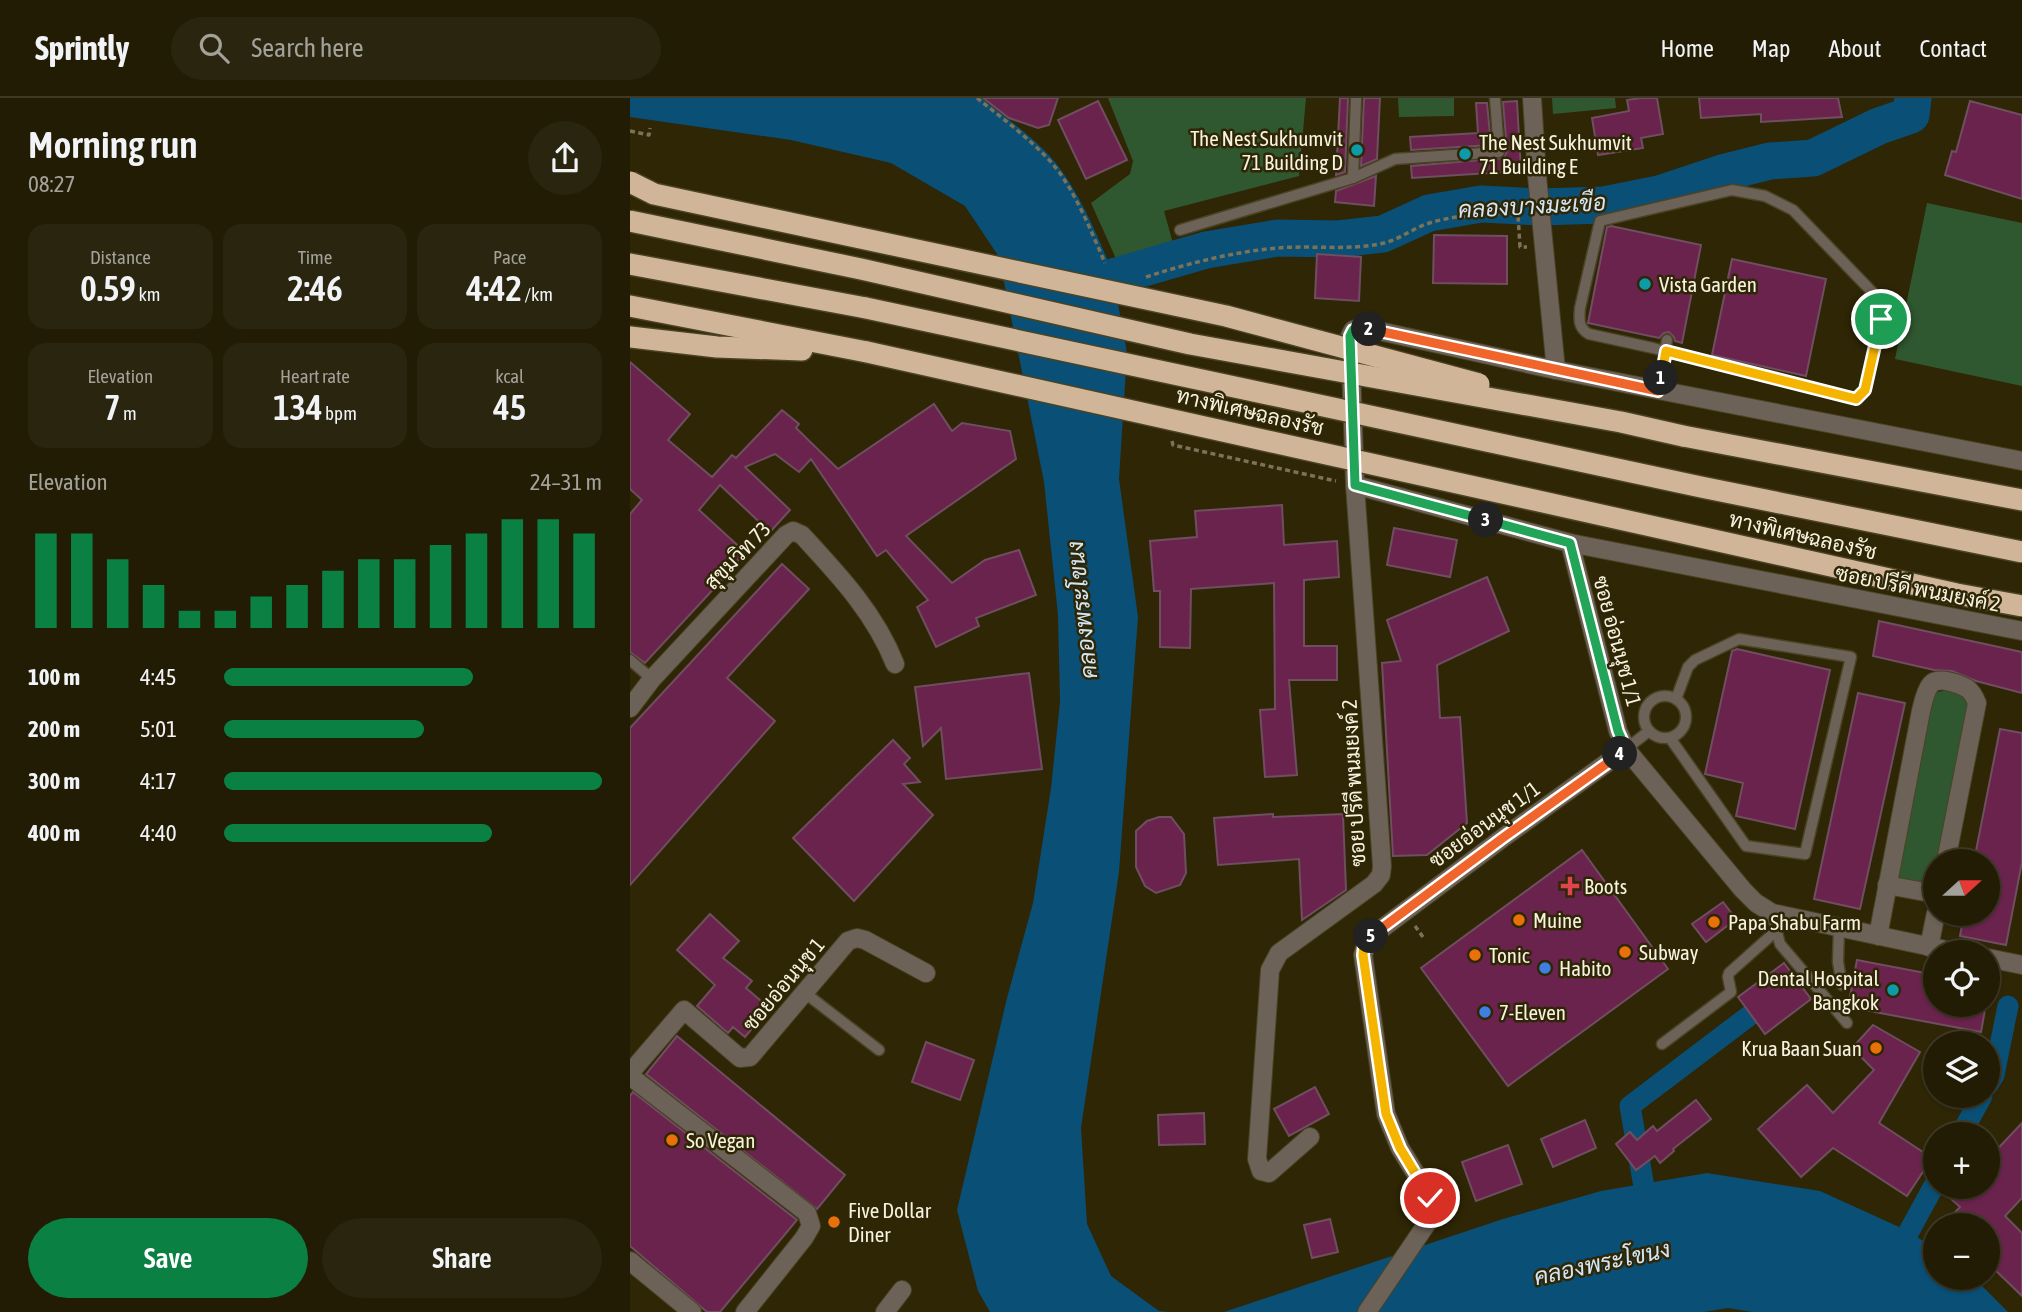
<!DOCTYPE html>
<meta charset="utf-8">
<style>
:root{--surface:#221c04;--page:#2a250e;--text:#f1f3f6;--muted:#a2a19a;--line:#3f3a26;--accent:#0b8043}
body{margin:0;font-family:"Asap Condensed",Sarabun,sans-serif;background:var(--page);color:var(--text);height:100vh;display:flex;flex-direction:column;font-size:26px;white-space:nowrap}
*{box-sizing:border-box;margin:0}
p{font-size:23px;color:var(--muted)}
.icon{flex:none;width:38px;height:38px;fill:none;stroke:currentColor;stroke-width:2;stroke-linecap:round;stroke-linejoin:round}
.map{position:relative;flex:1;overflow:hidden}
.side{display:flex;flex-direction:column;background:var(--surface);width:630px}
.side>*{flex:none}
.needle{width:46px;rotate:69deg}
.buttons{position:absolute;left:1293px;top:751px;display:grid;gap:14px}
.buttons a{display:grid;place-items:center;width:77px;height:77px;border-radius:50%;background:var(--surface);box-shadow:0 2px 5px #0004,0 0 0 2px var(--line);font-size:35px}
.pin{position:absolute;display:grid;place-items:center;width:60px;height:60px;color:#fff;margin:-30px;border:4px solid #fff;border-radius:50%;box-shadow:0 2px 7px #0007}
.km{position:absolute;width:35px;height:35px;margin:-18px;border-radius:50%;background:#222;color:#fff;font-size:19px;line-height:35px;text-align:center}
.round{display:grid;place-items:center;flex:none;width:74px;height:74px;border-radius:37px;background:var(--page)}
.overview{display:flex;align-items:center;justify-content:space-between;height:119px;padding:0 28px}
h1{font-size:38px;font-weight:600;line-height:52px}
.stats{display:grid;grid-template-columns:repeat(3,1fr);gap:10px;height:119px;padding:7px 28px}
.stats div{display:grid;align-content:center;border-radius:18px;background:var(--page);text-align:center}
.stats b{font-size:35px;font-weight:600}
.stats small{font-size:19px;font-weight:400}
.stats p{font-size:19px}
.chart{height:196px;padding:14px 28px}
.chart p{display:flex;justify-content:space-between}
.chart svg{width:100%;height:126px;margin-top:7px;stroke:var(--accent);stroke-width:6}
.button{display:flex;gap:14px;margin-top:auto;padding:14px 28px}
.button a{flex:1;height:80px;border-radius:42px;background:var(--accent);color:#fff;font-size:28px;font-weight:600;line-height:80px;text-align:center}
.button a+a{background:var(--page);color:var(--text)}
ul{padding:0 28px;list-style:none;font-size:23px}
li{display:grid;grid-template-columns:112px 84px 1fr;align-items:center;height:52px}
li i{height:18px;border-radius:9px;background:var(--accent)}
header{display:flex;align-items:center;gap:42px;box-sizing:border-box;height:98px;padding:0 35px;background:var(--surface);border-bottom:2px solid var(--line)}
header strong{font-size:33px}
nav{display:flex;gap:38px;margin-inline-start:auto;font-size:24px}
.search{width:490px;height:63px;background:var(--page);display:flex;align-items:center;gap:18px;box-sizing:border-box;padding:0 24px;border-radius:38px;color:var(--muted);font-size:26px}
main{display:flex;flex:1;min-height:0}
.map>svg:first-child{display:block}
.green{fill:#305830}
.water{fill:#0a4f76}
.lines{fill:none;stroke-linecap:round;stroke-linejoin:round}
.canal{stroke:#0a4f76;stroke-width:21}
.river{stroke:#0a4f76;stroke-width:37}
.building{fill:#6a234d;stroke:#6f4e5f;stroke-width:2}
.service-casing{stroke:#4a4324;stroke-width:13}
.minor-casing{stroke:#4a4324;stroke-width:20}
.motorway-casing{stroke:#4a4324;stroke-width:24}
.path{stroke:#7a7358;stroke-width:3.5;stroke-dasharray:5 3.5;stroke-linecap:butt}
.service{stroke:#6d6257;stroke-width:10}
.minor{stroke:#6d6257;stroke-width:18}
.motorway{stroke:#d1b599;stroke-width:21}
.motorway-bridge-casing{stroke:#4a4324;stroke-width:24;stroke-linecap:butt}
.motorway-bridge{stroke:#d1b599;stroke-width:21}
.split-1-casing{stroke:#fff;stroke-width:14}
.split-2-casing{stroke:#fff;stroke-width:14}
.split-3-casing{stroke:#fff;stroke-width:14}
.split-4-casing{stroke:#fff;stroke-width:14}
.split-5-casing{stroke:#fff;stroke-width:14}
.split-6-casing{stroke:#fff;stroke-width:14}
.split-1{stroke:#f5b400;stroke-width:9}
.split-2{stroke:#f0652b;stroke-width:9}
.split-3{stroke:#22a559;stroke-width:9}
.split-4{stroke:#22a559;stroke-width:9}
.split-5{stroke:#f0652b;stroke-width:9}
.split-6{stroke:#f5b400;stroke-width:9}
.culture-dot{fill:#0f9aa8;stroke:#2e2605;stroke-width:2.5}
.health-dot{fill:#e0444e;stroke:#2e2605;stroke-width:2.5}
.food-dot{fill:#e8710a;stroke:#2e2605;stroke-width:2.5}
.shop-dot{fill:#3f7fe0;stroke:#2e2605;stroke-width:2.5}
.labels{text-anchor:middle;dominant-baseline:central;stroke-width:5;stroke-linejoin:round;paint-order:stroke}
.poi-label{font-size:21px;fill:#f8f3e1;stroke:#2e2605;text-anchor:start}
.street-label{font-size:21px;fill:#f8f3e1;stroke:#2e2605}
.water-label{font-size:23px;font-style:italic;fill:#d3e6f5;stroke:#2e2605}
</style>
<header>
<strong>Sprintly</strong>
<div class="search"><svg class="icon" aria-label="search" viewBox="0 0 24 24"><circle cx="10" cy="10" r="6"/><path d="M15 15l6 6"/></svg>Search here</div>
<nav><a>Home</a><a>Map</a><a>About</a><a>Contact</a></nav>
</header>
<main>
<section class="side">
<div class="overview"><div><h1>Morning run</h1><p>08:27</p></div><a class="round"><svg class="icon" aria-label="share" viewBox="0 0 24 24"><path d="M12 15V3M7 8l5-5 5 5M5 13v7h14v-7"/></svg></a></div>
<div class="stats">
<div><p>Distance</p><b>0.59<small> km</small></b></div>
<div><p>Time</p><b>2:46</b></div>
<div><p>Pace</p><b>4:42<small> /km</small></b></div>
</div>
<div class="stats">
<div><p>Elevation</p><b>7<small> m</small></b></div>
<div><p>Heart rate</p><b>134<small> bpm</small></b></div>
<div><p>kcal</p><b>45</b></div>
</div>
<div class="chart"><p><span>Elevation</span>24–31 m</p>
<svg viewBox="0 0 160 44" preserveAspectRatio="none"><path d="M5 44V11M15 44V11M25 44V20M35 44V29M45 44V38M55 44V38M65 44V33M75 44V29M85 44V24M95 44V20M105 44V20M115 44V15M125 44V11M135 44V6M145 44V6M155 44V11"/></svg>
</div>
<ul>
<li><b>100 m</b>4:45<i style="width:66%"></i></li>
<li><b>200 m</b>5:01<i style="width:53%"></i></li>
<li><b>300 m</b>4:17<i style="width:100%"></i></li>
<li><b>400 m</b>4:40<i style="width:71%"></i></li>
</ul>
<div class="button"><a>Save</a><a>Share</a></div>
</section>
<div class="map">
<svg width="1392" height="1214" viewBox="0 0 1392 1214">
<rect width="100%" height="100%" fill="#2e2605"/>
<g class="green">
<path d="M478,0h198l-7,78 -135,35 10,36 -56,16 -27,-60 39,-29 3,-13z"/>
<path d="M768,0h56v18l-55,1z"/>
<path d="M922,0h63l1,10 -63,6z"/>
<path d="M1297,105l95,20v163l-127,-27z"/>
<path d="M1320,592l11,3 7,13 -29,155h-3l-2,26 -40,-5 36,-182 7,-8z"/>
</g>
<g class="water">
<path d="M0,0h351c25,20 53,39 74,64 27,33 50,90 65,130l-3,6 10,55 -8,126 19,138 -19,255 -38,256 6,96 24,52 48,35 10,1h-179l-12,-21 -21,-81 50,-212 26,-95 18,-115 9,-86 -2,-87 -14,-133 -45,-225 -34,-51 -74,-43 -100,-23 -161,-23z"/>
<path d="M1077,1075l113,18 88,40 27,18 1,29h38l34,34h-256l-24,-4 -24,4h-480l279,-93 98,-28z"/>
</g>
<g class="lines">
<g class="canal">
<path d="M1358,987l6,-10 14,-69"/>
<path d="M1331,1036l21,-38"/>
<path d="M1018,1112l-18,-104 144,-109"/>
<path d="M1265,1159l41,-75"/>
</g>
<path class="river" d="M438,192l138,-40 72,-12 60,1 45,-5 46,-21 52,-9 58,3 65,-2 55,-11 63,-21 48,-12 43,-3 66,-32 32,-11 2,-17"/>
</g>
<g class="building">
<path d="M353,0h75l-9,27 -11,3 -29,-10z"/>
<path d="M710,0h8l-3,74 -9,3z"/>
<path d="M734,0h16l-3,61 -16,7z"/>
<path d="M1011,0h16l6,36 -22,4 2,10 -45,7 -6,-37 37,-7 -2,-11z"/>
<path d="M1069,0h139l4,19 -81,5v-8l-60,4z"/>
<path d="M468,3l29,59 -41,19 -28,-59z"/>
<path d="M887,3l4,70 -109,7 -1,-12 93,-8 3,-7 -4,-49z"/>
<path d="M1340,3l52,14v84l-77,-24 7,-24 4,1z"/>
<path d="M846,5h11l4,42 -80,5 -1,-13 68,-4z"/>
<path d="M746,78l-2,30 -39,-4 1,-11z"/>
<path d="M981,128l90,19 -19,98 -7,-2 -1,-4 -5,-5 -5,1 -5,5 -71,-15 19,-96z"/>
<path d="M804,137l73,1v48l-74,-1z"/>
<path d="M687,156l44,3 -2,44 -44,-3z"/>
<path d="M1102,161l94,20 -20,97 -94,-21z"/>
<path d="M0,264l60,52 -22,26 44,37 20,-22 4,3 46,-48 17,14 -3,4 42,41 96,-65 18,27 10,-8 48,8 6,28 -110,77 46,47 33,-23 34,-10 17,45 -60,23 3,8 -43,21 -19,-40 11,-7 -42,-50 -9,6 -66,-97 -12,13 -24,-18 -30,13 45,43 -20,22 -50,-47 -21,25 46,42 -26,31 -74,80 -15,-11v-138l12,-14 -12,-11z"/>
<path d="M652,407l2,40 53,-4 2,36 -35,3v66h33v34h-48l8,95 -32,2 -5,-67 15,-1 -1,-126 -83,6 -1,59 -30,-1v-56h-6l-4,-50 47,-4 -2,-26z"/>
<path d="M764,430l63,12 -7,37 -63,-12z"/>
<path d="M152,466l27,25 -82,89 48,43 -145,164v-157z"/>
<path d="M857,479l22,54 -72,34 3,53 20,-1 7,106 -40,32 -34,1 -11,-193 19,-2 -14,-41z"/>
<path d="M1249,523l143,31v41l-46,-12 -24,-10 -18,-1 -61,-14z"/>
<path d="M1107,551l93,21 -35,159 -59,-13 7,-33 -38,-9 27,-123z"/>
<path d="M399,575l13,96 -96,10 -5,-51 -18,18 -8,-59z"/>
<path d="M1228,595l47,10 -45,206 -46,-10z"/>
<path d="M1370,631l22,4v129l-16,83 -46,-9 4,-22h24v-53h-14z"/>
<path d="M263,642l17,18 -6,6 16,18 -17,2 30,31 -79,86 -61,-63z"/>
<path d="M643,716v3l70,-3 3,76 -44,30 -3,-61 -81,6 -4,-47z"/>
<path d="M529,719h12l13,17 2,39 -6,12 -24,8 -11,-7 -9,-19v-36l11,-10z"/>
<path d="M952,752l86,119 -160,117 -87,-118z"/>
<path d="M1093,804l13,17 -30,23 -14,-18z"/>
<path d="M80,816l29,27 -16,17 29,23 -6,7 23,20 -24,29 -12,-10 -5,6 -31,-27 18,-21 -38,-35z"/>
<path d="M1227,862l79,15v29h50l-5,28 -133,-25z"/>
<path d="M1154,865l27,36 -46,35 -27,-37z"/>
<path d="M1243,927l47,27 -41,71 53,35 -25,38 -74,-48 -32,29 -43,-48 49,-44 26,28 41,-43 -22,-22z"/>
<path d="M47,938l168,139 -28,34 -171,-135z"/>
<path d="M296,944l48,18 -14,40 -48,-18z"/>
<path d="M685,989l14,27 -40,22 -15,-27z"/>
<path d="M3,994l164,128 -77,92h-13l-77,-66v-150z"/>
<path d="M1066,1002l15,19 -38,30 1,2 -14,12 -5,-7 -19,14 -20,-26 14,-12 7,8 16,-14 4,5z"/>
<path d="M574,1015l1,31 -46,1 -1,-30z"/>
<path d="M955,1022l11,28 -43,19 -12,-28z"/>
<path d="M1392,1025v75l-17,18 17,17v63l-34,-33v-38h-45l17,-18 -10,-9 11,-12h27v-27z"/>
<path d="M878,1047l14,39 -46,17 -14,-39z"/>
<path d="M700,1121l8,33 -26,6 -8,-33z"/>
</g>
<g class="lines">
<g class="service-casing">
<g id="service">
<path d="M723,80l3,-80"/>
<path d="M1102,92l33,6 28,14 84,87 4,12v10l-16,71 -7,8h-9l-196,-50 -64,-14c-11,-6 -10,-15 -9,-26l20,-87z"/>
<path d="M550,132l173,-52 42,-19 104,-7 -4,-54"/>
<path d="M1028,293l9,-51"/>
<path d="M0,562l22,19"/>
<circle cx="1035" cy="619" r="21"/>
<path d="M1040,640l76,108 59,8 46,-197 -112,-18 -44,21 -7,7 -12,32"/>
<path d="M996,651l23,-18"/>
<path d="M1142,815l8,31 67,79"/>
<path d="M1209,829l-1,35 4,23"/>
<path d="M175,895l74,57"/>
<path d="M1032,946l69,-52 -3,-15 1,-4 47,-42"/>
</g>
</g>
<g class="minor-casing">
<g id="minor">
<path d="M902,0l5,78 19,194"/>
<path d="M1392,363l-466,-91 -195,-43 -8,3 -3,6 5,149 215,58 452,88"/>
<path d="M940,445l48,188 8,18"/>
<path d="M0,610l22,-29 134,-144 7,-4 9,4c36,39 73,78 93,129"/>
<path d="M1257,787l49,9"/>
<path d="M1248,838l43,-225c2,-8 4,-20 10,-27 7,-8 29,0 37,5 5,4 7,9 9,14l-31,158"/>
<path d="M1299,849l7,-34"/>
<path d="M1358,860l34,7"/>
<path d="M0,975l54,-63 56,48 10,-1 98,-116 9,-3 8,2 61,33"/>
<path d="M0,978l177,137 4,13 -7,12 -59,74"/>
<path d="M680,1039l-41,36 -8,-2 -4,-12 13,-189 9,-17 95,-69 7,-9 1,-9 -27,-381"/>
<path d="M0,1163l62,51"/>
<path d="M255,1214l17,-22"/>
<path d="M737,1214l65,-96 -2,-19 -30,-49 -14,-34 -23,-159 5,-16 136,-102 122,-88 117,141 13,13 16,10 183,39"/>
</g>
</g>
<g class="motorway-casing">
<g id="motorway">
<path d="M0,166l236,44"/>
<path d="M0,208l237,46"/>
<path d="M0,239l87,10 85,3"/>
<path d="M1053,338l339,64"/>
</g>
</g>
<g class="path">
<path d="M347,0c25,20 52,40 74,64 23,26 40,69 54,101"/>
<path d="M0,33l19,4 1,-7"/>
<path d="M516,179c43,-14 87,-25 131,-29 35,-3 72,3 107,-5 17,-4 32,-17 49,-21 28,-8 56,-8 85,-7l2,32h7"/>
<path d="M542,343l1,4 163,36"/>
<path d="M785,828l8,11"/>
</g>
<use href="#service" class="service"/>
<use href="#minor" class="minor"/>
<use href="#motorway" class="motorway"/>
<g class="motorway-bridge-casing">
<g id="motorway-bridge">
<path d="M0,84l24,12 572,122 253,68"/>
<path d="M0,123l231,48 329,75 431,78 62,14"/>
<path d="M236,210l835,179 321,65"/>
<path d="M237,254l1090,242 65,12"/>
</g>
</g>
<use href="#motorway-bridge" class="motorway-bridge"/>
</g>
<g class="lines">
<g class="split-1-casing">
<path id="split-1" d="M1031,280l5,-27 190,48 9,-9 16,-71"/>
</g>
<g class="split-2-casing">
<path id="split-2" d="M739,231l289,62 3,-13"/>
</g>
<g class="split-3-casing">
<path id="split-3" d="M739,231l-8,-2 -8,3 -3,6 5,149 131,35"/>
</g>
<g class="split-4-casing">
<path id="split-4" d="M856,422l84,23 48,188 8,18 -6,5"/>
</g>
<g class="split-5-casing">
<path id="split-5" d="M741,838l133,-99 116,-83"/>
</g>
<g class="split-6-casing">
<path id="split-6" d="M741,838l-7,9 -1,10 23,159 14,34 30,50"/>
</g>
<use href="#split-1" class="split-1"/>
<use href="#split-2" class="split-2"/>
<use href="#split-3" class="split-3"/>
<use href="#split-4" class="split-4"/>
<use href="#split-5" class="split-5"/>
<use href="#split-6" class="split-6"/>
</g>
<g class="culture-dot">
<circle cx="727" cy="52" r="7"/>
<circle cx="835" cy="56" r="7"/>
<circle cx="1015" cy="186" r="7"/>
<circle cx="1263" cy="892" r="7"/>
</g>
<path class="health-dot" d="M936.5 777.5h7v7h7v7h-7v7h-7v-7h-7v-7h7z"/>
<g class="food-dot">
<circle cx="889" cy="822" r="7"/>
<circle cx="1084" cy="824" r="7"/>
<circle cx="995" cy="854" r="7"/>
<circle cx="845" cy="857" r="7"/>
<circle cx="1246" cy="950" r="7"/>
<circle cx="42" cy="1042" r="7"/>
<circle cx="204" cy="1124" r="7"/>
</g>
<g class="shop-dot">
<circle cx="915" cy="870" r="7"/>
<circle cx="855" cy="914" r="7"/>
</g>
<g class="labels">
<g class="poi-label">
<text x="713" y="40" text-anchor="end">The Nest Sukhumvit<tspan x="713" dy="24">71 Building D</tspan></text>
<text x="849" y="44">The Nest Sukhumvit<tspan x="849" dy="24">71 Building E</tspan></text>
<text x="1029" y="186">Vista Garden</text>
<text x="954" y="788">Boots</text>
<text x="903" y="822">Muine</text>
<text x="1098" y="824">Papa Shabu Farm</text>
<text x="1009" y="854">Subway</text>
<text x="859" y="857">Tonic</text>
<text x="929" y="870">Habito</text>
<text x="1249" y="880" text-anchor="end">Dental Hospital<tspan x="1249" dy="24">Bangkok</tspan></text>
<text x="869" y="914">7-Eleven</text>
<text x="1232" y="950" text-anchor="end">Krua Baan Suan</text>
<text x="56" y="1042">So Vegan</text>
<text x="218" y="1112">Five Dollar<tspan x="218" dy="24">Diner</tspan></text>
</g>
<g class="street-label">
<text transform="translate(620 313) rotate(13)">ทางพิเศษฉลองรัช</text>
<text transform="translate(1173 437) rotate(13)">ทางพิเศษฉลองรัช</text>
<text transform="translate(107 457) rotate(-46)">สุขุมวิท 73</text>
<text transform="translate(1288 490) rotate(11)">ซอย ปรีดี พนมยงค์ 2</text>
<text transform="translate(988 543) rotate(75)">ซอย อ่อนนุช 1/1</text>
<text transform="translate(723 685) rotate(-93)">ซอย ปรีดี พนมยงค์ 2</text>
<text transform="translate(854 726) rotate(-36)">ซอยอ่อนนุช 1/1</text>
<text transform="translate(153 886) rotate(-50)">ซอยอ่อนนุช 1</text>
</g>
<g class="water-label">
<text transform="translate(902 108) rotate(-3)">คลองบางมะเขือ</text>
<text transform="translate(452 512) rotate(-96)">คลองพระโขนง</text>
<text transform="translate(972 1165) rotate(-12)">คลองพระโขนง</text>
</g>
</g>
</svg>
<div class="buttons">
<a><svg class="needle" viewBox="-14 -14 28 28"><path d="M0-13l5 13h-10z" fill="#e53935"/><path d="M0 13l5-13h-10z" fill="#a2a19a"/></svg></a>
<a><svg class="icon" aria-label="locate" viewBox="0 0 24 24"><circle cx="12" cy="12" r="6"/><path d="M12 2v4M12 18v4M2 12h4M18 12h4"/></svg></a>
<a><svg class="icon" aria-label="layers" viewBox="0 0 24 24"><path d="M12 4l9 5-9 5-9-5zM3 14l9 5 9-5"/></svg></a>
<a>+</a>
<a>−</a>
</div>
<div class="pin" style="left:1251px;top:221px;background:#1e9e55"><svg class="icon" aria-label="arrive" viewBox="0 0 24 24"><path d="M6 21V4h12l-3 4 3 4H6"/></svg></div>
<div class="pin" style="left:800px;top:1100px;background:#d93025"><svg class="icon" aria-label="check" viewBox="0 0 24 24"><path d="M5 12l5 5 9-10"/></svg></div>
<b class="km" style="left:1031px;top:280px">1</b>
<b class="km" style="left:739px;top:231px">2</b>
<b class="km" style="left:856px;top:422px">3</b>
<b class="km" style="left:990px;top:656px">4</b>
<b class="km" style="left:741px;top:838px">5</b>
</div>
</main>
